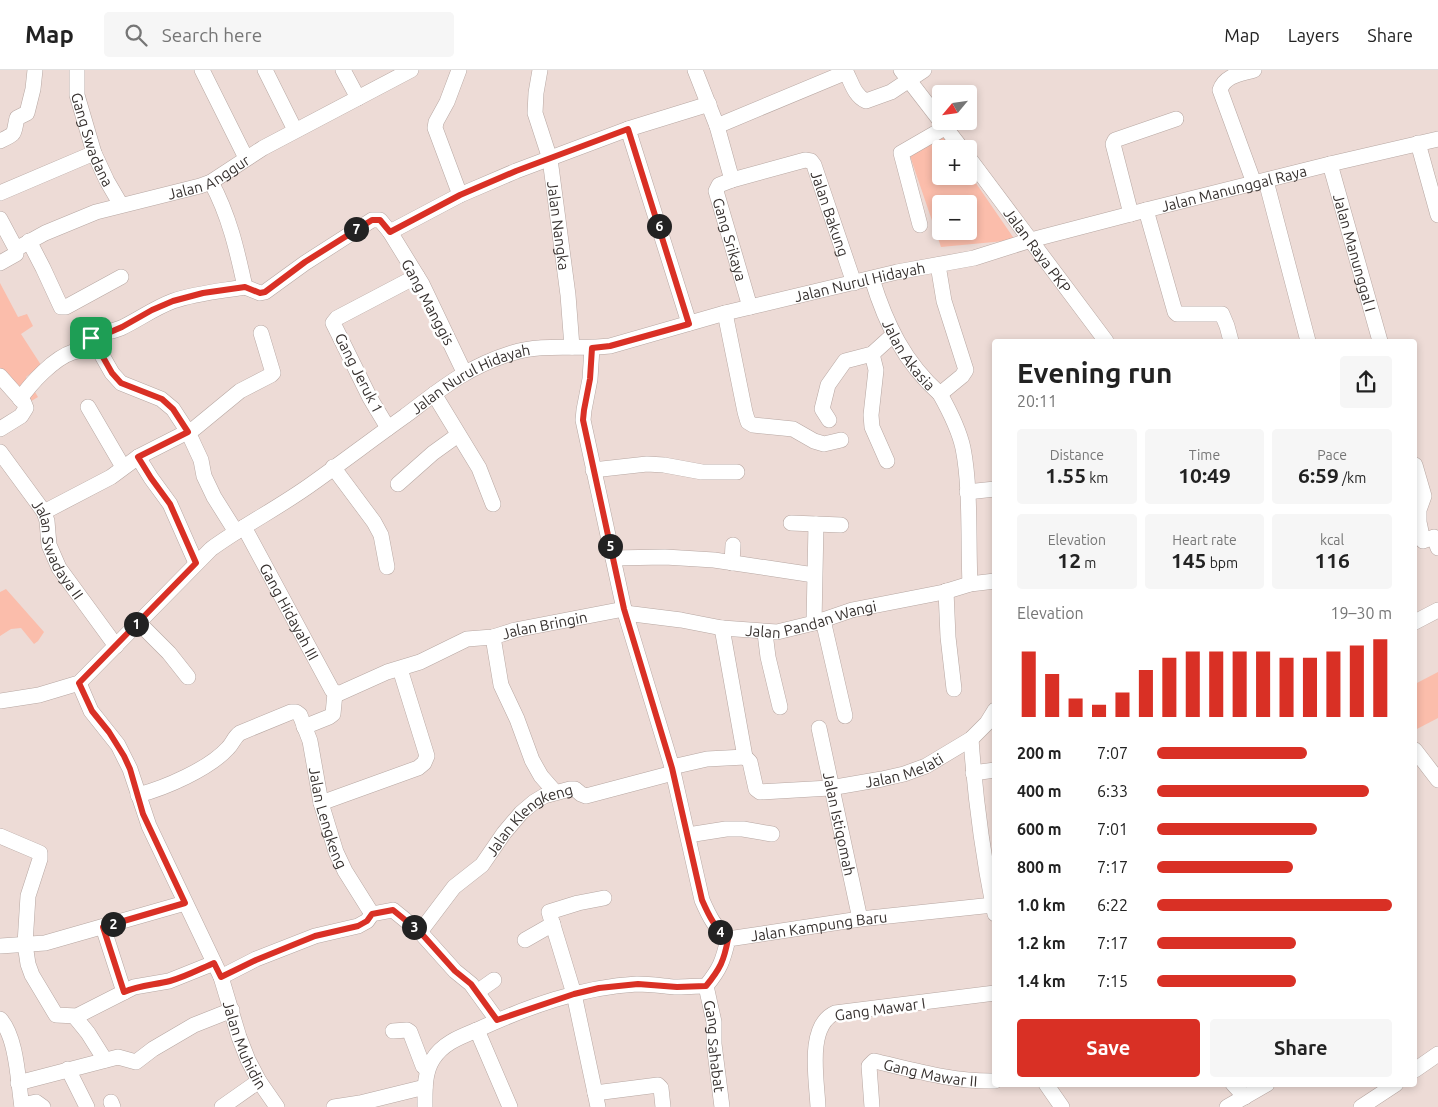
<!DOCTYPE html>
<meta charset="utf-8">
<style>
:root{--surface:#fff;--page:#f6f6f6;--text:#222;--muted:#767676;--line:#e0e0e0;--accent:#d93025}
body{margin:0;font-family:Ubuntu,sans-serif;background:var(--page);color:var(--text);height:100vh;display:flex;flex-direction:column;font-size:19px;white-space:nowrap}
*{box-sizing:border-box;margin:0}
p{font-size:16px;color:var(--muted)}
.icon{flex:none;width:28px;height:28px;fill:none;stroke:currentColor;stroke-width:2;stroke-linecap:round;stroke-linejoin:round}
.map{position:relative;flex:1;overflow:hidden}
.sheet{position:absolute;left:992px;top:269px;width:425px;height:748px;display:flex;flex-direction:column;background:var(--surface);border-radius:5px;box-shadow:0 2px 8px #0003}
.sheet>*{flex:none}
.needle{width:32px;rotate:241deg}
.controls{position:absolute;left:932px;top:15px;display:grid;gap:10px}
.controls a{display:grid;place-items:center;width:45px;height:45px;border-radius:5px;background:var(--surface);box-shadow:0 2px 8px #0003;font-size:25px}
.pin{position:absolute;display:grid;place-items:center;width:42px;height:42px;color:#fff;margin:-21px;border-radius:10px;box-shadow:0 2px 8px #0006}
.km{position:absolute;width:25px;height:25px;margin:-12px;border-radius:50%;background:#222;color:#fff;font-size:14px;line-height:25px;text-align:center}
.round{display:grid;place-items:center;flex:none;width:52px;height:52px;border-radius:5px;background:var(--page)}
.overview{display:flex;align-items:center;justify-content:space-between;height:85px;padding:0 25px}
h1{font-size:28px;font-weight:700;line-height:38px}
.metrics{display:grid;grid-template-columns:repeat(3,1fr);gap:8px;height:85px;padding:5px 25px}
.metrics div{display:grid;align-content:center;border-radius:5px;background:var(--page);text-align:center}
.metrics b{font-size:21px;font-weight:700}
.metrics small{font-size:14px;font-weight:400}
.metrics p{font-size:14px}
.chart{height:140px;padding:10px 25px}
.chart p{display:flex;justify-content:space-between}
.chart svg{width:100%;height:90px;margin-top:5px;stroke:var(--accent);stroke-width:6}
.cta{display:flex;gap:10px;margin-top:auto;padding:10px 25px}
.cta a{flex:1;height:58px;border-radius:5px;background:var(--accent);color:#fff;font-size:20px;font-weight:700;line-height:58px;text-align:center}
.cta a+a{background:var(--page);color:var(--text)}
ul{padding:0 25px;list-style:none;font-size:16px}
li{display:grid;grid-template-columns:80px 60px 1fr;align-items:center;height:38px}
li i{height:12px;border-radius:6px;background:var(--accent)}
header{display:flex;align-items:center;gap:30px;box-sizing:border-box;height:70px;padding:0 25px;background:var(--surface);border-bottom:1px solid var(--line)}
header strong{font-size:24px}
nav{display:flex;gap:28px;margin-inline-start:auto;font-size:18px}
.search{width:350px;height:45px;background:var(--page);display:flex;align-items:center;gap:12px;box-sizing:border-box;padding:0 18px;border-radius:5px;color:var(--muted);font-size:19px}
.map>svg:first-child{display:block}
.green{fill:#fbbdab;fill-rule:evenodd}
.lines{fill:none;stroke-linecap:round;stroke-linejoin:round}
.minor-casing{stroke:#b7a7a2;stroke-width:16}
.minor{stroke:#fff;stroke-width:15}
.route-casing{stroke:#fff;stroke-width:10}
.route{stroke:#d93025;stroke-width:6}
.labels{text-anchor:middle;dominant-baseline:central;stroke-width:5;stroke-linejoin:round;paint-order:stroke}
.street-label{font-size:15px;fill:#37312f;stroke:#fff}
</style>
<header>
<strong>Map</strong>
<div class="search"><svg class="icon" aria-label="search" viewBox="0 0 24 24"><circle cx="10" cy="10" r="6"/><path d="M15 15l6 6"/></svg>Search here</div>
<nav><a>Map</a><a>Layers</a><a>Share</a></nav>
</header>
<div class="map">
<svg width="1438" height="1037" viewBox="0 0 1438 1037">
<rect width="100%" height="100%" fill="#eddbd6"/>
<g class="green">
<path d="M944,67l8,12h-11v27h28v-3l46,67 -74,7 -31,-91zM941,134h28v27h-28z"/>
<path d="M0,213l18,34 9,-3 6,12 -12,8 20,31 -15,12 12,20 -15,9 -23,-22z"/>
<path d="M6,519l38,43 -6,9 -4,3 -13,-16 -10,1 -11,7v-44z"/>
<path d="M1438,602v46l-23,12v-46z"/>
</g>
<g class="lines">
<g class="minor-casing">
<g id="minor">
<path id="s1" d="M77,0v25l17,58 13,28 14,24"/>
<path d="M202,0l44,88"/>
<path d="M265,0l30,60"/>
<path d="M343,0l15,28"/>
<path d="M459,0l-12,32 -11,20 -1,6 25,67"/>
<path id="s2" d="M540,0l-4,23 -1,20 15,46 18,136 4,52"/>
<path id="s3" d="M695,0l22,56 15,54 73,-20 6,1 3,4 40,118"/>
<path d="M901,0l61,79"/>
<path d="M1254,0c-13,4 -29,5 -34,20l34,93"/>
<path d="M717,56l127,-53 3,1c5,10 8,22 19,27l25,-9 33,-22"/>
<path d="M0,71c17,-8 13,-6 17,-23l10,-5 6,-24 2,-19"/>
<path d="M1418,73l20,72"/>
<path id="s4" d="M969,88l137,183"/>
<path id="s5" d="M1330,94l50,177"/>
<path id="s6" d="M732,110l-13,5 -3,6 34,116"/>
<path d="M1266,111l42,160"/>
<path d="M211,112c18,33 26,68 34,105l15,6 5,-1 40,-29 67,-43h8l10,12"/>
<path d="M0,123l94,-40"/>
<path d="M1146,140l29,102 2,2h45l5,12 4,15"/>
<path d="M1131,144l-18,-70 2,-4 61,-21"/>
<path d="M0,149l16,30"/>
<path d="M920,155l-19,-72 45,-26"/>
<path d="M29,171l14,27 18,39h5l55,-30"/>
<path id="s7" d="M0,193l16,-9v-5l29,-16 51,-21 104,-26 11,-4 52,-34 148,-78"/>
<path id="s8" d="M872,209c14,45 32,83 68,115l22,-18 4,-6 -22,-69 -6,-36"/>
<path d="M725,243l20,99 3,10 5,3 40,4 21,12 10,3 17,-4"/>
<path d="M689,253l-61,-194 81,-25"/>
<path d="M592,278l-2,31 -6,31 -1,10 41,189 48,158 30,133c7,16 13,28 26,39"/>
<path d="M872,284l4,16 -5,45 1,12 15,34"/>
<path d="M464,302l-42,-88 -32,-52 70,-37 56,-24 112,-42"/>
<path d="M0,306l24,27 2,5 -5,8 -21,13"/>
<path d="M434,324l45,74 14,36"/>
<path d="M940,324c9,16 19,36 23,54 8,41 5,94 7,136"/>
<path d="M20,329c11,-16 34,-41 53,-47 8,-2 17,-2 24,-2"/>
<path d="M88,337l35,60"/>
<path d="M829,350l-7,-11 6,-24 17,-24 27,-7 21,-19"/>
<path d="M388,358l-18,-30 -37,-75 4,-5 80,-42"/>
<path id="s9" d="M0,382l44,60 3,9 2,24 10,23 57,78"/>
<path d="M138,387l13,21 19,26 26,59"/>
<path d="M1415,395l9,31 -5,14v12l4,19 11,-4 4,11"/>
<path d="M333,397l41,55 7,13 6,32"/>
<path d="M593,400l54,-6 17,1 38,7h35"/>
<path d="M398,414l35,-31 25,-18"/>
<path d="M967,422l28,-3"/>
<path d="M44,442l67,-35 27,-20 57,-29 45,-37 31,-16 2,-2 -12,-40"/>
<path d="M791,453l50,2"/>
<path id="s10" d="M244,457l88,163 6,4 49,-22 33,-10 47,-23 26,-2 22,-7 109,-21"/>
<path d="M236,462l-22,-35 -10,-21 -3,-16 -13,-28 -15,-23 -12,-10 -40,-16 -9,-10 -21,-37c10,-3 20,-4 30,-8 17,-8 33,-20 52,-27 23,-8 48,-10 72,-14"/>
<path d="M613,488l52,-1 49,3 100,15"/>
<path d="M732,493l1,-18"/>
<path d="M946,521l2,46 6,52"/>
<path id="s11" d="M625,543l56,7 41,8 55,4 37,-9 38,-13 92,-18 26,-8 25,-3"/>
<path d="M823,550l22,96"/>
<path d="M138,552l31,31 19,24"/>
<path d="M1415,552l23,-12"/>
<path d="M814,553l2,-99"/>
<path d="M722,558l23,129"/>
<path d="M765,563l3,24 12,50"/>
<path d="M493,567l8,48 16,34 15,41 9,16 14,16"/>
<path id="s12" d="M79,613l12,28 27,34 12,24 19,57 72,151 18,60 9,23 11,21 18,26"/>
<path id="s13" d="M0,631l39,-6 40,-12 132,-134c33,-24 69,-42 102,-66 31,-22 61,-45 92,-67 37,-28 62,-49 107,-63 32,-10 65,-3 98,-7l115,-33 172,-41 77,-14 57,-18 115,-30 184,-46 108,-25"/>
<path d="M304,657l25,-10 4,-3 2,-21"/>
<path id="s14" d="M819,658l41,191"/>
<path d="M971,669c4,56 11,111 22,166l2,-1"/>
<path d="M1415,680l23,30"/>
<path id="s15" d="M672,697l35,-8 38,-2 5,5 6,27 4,3 70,-4 52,-9 22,-5 22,-8 45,-27 16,-16 8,-13"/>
<path d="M973,703l22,-3"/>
<path id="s16" d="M138,725c27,-7 71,-26 90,-47 5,-5 6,-11 12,-15l51,-21h5l4,3 10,26 11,62 15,49 9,19 27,43"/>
<path d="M321,733l97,-35 6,-5 3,-7 -27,-87"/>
<path d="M688,765l38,-6h17l29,5"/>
<path d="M0,766l40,17v6l-12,37 -3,48 3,20 4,11 24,40 21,1 57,-29 35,-6 45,-18"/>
<path d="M103,857l21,65"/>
<path id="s17" d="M420,862l34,-45 28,-22 22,-32 17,-20 13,-11 10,-6 26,-7h5l6,5 5,2 87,-23"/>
<path d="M525,870l28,-16"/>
<path d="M0,876l45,-3 140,-40"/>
<path d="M221,907l35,-18 59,-23 43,-10 9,-5 5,-7 21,-4 27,22 35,39 16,13 26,36"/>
<path id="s18" d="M706,916l8,36v22l8,63"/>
<path d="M477,922l17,-12"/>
<path d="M75,947l13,16 17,27"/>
<path d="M0,949c17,18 18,63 22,88"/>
<path d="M477,960l33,77"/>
<path d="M393,961l14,-1 3,2 13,34 4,4"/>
<path d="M68,999l19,38"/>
<path d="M1415,1000l23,-16"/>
<path d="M18,1013l100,-26 18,5 17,-13 41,-24 38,-15"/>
<path d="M1046,1014l16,23"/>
<path d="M1233,1014l12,13"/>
<path d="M595,1023l63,-8 3,3 2,19"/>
<path d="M111,1032l2,5"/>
<path d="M22,1035l14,-3 7,5"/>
<path d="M222,1037l37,-26"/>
<path d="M334,1037l26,-4 65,-16"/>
<path id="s19" d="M425,1037c0,-16 -1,-34 8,-48 10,-16 27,-22 44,-29 50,-23 104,-43 160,-46 13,0 26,2 38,3 10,0 21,-1 31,-1 14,-17 17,-25 22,-47l132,-20 133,-14 2,9"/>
<path d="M598,1037l-24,-113 -25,-82 29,-9 26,-5"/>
<path d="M818,1037c-1,-26 -12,-81 17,-94l160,-20"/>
<path id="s20" d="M872,1037l-3,-41 5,-5c39,9 80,21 121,20"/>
<path d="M1227,1037l40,-23"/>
<path d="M1361,1037l35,-23"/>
</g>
</g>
<use href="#minor" class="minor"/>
</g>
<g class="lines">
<g class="route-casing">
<path id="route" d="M628,59l61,195 -79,22 -18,2 -2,31 -6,31 -1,10 41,189 48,159 30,132c7,16 13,28 26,39 -4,22 -8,30 -22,47l-29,1 -39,-3 -39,4 -25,6 -77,26 -26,-36 -16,-13 -35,-39 -27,-22 -21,4 -5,7 -9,5 -43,10 -59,24 -35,17 -7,-14c-14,6 -29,14 -44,18 -16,4 -31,4 -46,11l-21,-65 82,-24 -42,-89 -13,-45 -6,-13 -15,-24 -17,-21 -13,-28 117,-120 -26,-59 -19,-26 -13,-21 50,-25 -15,-23 -11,-10 -41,-16 -9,-10 -21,-37 17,-3 14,-6 30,-17 21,-9 30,-8 42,-6 15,6 5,-1 40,-30 67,-42h8l10,12 70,-37 56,-24z"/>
</g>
<use href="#route" class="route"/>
</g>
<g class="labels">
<g class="street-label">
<text stroke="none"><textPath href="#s1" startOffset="72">Gang Swadana</textPath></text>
<text stroke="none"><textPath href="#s7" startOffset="230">Jalan Anggur</textPath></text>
<text stroke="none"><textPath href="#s13" startOffset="1372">Jalan Manunggal Raya</textPath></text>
<text stroke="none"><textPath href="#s3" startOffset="254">Jalan Bakung</textPath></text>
<text stroke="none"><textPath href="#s2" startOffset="159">Jalan Nangka</textPath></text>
<text stroke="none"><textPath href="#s6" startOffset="71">Gang Srikaya</textPath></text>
<text stroke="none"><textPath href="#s4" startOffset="115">Jalan Raya PKP</textPath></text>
<text stroke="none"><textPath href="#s5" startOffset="92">Jalan Manunggal I</textPath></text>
<text stroke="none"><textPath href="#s13" startOffset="986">Jalan Nurul Hidayah</textPath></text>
<text transform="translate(428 232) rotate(62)">Gang Manggis</text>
<text stroke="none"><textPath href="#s8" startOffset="85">Jalan Akasia</textPath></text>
<text transform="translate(359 303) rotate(63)">Gang Jeruk 1</text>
<text stroke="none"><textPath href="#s13" startOffset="581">Jalan Nurul Hidayah</textPath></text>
<text stroke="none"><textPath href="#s9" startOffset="115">Jalan Swadaya II</textPath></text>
<text stroke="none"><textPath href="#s10" startOffset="96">Gang Hidayah III</textPath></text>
<text stroke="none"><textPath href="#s11" startOffset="189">Jalan Pandan Wangi</textPath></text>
<text stroke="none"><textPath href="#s10" startOffset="412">Jalan Bringin</textPath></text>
<text stroke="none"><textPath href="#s15" startOffset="260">Jalan Melati</textPath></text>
<text stroke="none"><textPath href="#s16" startOffset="294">Jalan Lengkeng</textPath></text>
<text stroke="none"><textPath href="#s14" startOffset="98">Jalan Istiqomah</textPath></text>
<text stroke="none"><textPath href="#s17" startOffset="160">Jalan Klengkeng</textPath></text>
<text stroke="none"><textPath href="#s19" startOffset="484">Jalan Kampung Baru</textPath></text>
<text transform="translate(880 939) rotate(-8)">Gang Mawar I</text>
<text stroke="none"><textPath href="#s12" startOffset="400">Jalan Muhidin</textPath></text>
<text stroke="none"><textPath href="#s18" startOffset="61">Gang Sahabat</textPath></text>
<text stroke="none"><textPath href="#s20" startOffset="106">Gang Mawar II</textPath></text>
</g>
</g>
</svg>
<div class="controls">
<a><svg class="needle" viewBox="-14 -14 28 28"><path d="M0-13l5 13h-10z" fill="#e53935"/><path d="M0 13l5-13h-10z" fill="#767676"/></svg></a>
<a>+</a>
<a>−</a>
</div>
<div class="pin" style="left:91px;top:268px;background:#1e9e55"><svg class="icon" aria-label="arrive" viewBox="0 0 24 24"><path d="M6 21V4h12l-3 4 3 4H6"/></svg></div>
<b class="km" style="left:136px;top:554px">1</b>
<b class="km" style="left:113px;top:854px">2</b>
<b class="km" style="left:414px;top:857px">3</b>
<b class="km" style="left:720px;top:862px">4</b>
<b class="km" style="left:610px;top:476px">5</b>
<b class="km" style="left:659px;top:156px">6</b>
<b class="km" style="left:356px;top:159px">7</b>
<section class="sheet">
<div class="overview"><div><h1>Evening run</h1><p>20:11</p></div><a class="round"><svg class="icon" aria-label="share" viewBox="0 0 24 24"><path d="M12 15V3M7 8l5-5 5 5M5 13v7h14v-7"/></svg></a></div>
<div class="metrics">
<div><p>Distance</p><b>1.55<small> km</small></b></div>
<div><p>Time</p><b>10:49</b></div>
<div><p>Pace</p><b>6:59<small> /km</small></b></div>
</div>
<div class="metrics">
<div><p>Elevation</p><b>12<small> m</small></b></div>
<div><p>Heart rate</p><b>145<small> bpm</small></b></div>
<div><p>kcal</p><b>116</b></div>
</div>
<div class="chart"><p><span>Elevation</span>19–30 m</p>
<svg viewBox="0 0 160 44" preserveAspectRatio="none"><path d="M5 44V12M15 44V23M25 44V35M35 44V38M45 44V32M55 44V21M65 44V15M75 44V12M85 44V12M95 44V12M105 44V12M115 44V15M125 44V15M135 44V12M145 44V9M155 44V6"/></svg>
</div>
<ul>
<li><b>200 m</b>7:07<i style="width:64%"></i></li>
<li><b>400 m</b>6:33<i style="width:90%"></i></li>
<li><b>600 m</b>7:01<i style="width:68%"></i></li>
<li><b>800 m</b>7:17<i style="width:58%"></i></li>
<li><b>1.0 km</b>6:22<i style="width:100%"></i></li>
<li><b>1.2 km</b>7:17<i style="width:59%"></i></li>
<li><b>1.4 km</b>7:15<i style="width:59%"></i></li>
</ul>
<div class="cta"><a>Save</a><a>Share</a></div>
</section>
</div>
